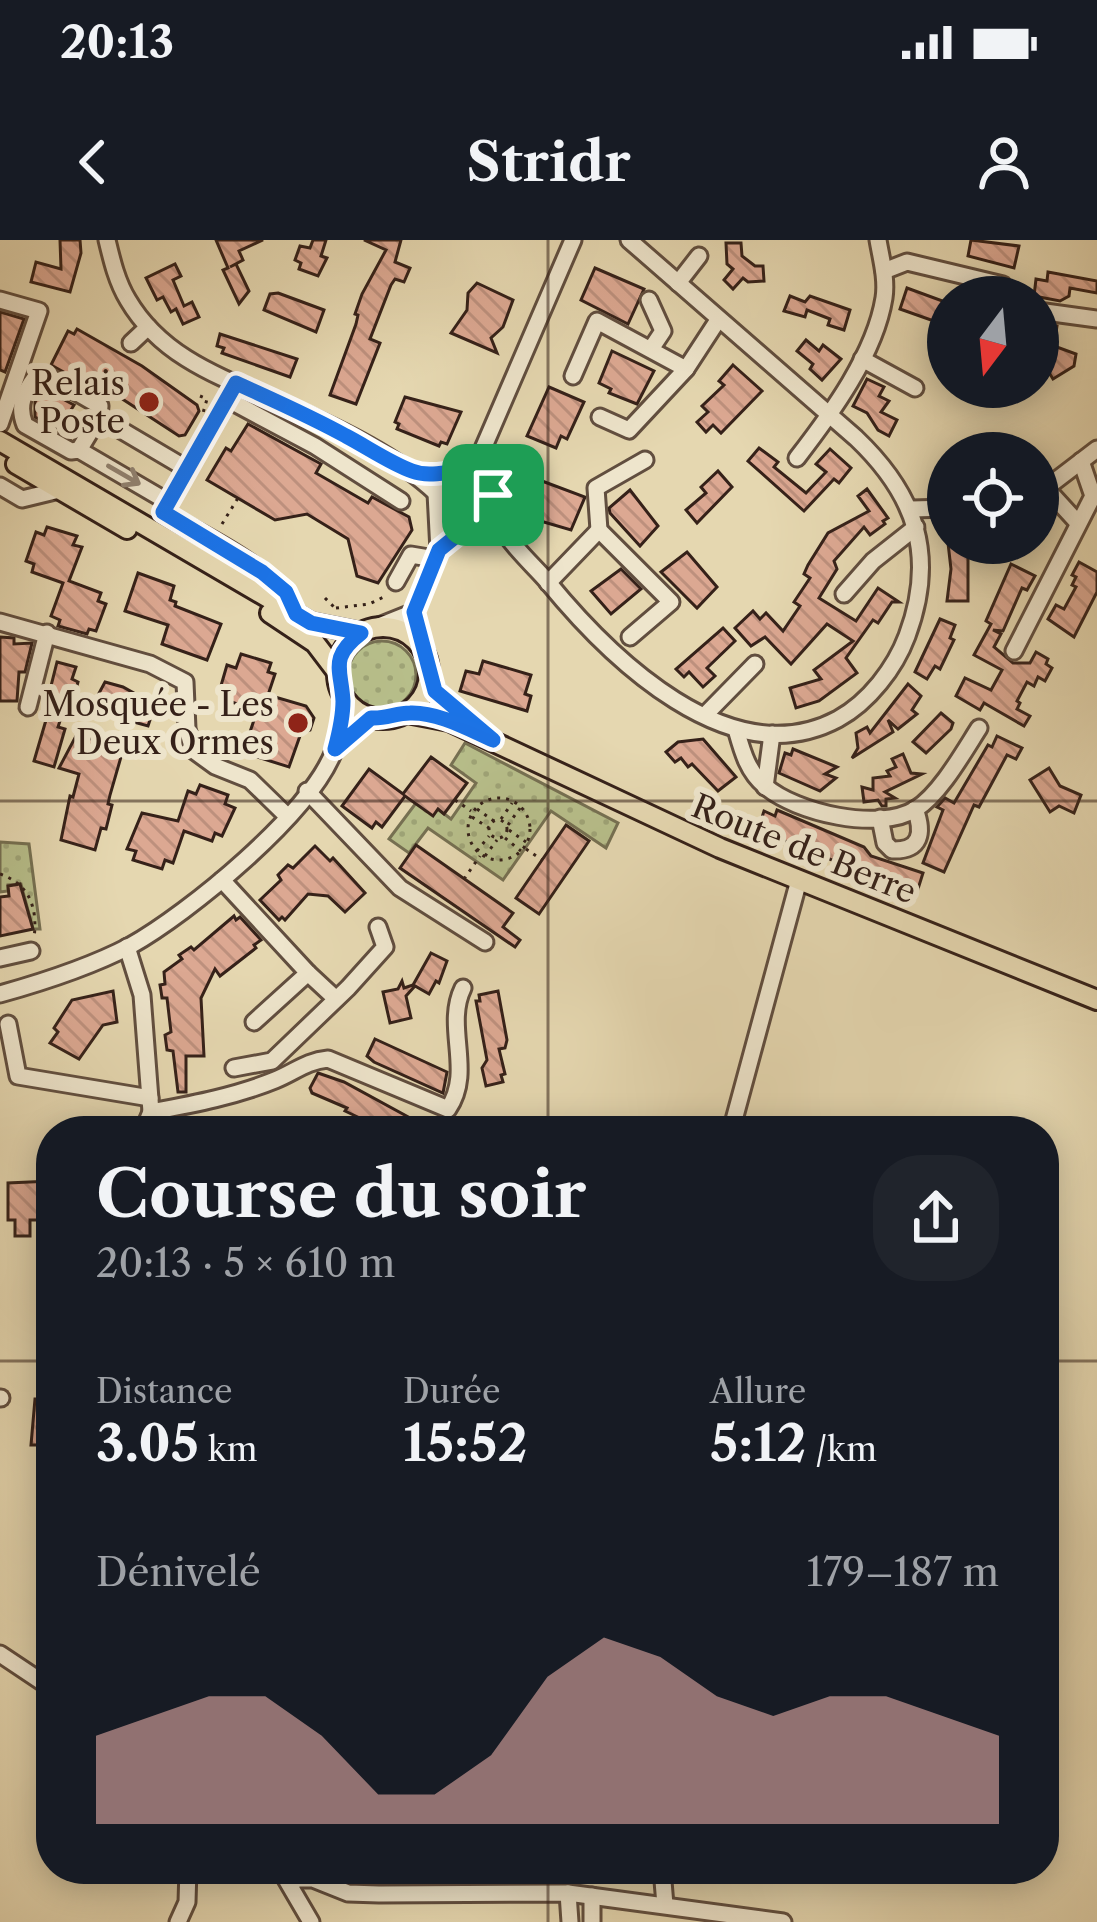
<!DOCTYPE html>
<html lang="fr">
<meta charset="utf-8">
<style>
:root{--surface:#171b24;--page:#20242c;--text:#f1f3f6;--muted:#9ea1a6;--accent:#c59692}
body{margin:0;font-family:"Libre Caslon Text",serif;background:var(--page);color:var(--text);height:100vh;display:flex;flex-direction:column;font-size:45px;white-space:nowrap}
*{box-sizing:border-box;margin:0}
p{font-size:39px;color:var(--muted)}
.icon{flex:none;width:66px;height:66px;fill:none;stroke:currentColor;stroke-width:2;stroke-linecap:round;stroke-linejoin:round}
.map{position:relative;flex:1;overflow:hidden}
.details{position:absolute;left:36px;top:876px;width:1023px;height:768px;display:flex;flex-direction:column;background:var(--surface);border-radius:48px;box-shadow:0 6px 30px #0003}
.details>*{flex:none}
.needle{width:78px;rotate:196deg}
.buttons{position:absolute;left:927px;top:36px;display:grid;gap:24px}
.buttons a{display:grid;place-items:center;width:132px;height:132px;border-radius:50%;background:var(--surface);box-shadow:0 6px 30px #0003;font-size:60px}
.pin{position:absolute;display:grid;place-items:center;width:102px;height:102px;color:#fff;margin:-51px;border-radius:24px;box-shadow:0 6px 18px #0006}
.round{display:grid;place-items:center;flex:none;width:126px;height:126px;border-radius:48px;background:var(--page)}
.head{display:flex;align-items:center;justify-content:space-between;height:204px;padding:0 60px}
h1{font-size:66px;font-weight:800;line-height:90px}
.metrics{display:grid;grid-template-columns:repeat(3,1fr);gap:18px;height:204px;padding:12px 60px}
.metrics div{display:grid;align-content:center}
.metrics b{font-size:51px;font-weight:800}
.metrics small{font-size:33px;font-weight:400}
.metrics p{font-size:33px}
.chart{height:336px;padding:24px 60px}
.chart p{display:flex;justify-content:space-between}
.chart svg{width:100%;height:216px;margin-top:12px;fill:var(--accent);opacity:.7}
.status{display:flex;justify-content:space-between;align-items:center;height:84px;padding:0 60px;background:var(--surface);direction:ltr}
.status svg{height:33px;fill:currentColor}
header{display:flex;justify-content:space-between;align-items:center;height:156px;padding:0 60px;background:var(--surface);font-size:54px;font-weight:800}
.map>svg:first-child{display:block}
.grass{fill:url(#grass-dots);stroke:#767052;stroke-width:3}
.building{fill:url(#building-back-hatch);stroke:#352119;stroke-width:3}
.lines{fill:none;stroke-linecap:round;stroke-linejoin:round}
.minor-casing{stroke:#614e3f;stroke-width:21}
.major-casing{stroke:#352119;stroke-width:24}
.path{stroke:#352119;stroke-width:3;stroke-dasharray:3 6;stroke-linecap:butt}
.minor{stroke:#eee5cc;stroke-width:15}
.major{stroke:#e5d7b0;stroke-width:18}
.oneway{stroke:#928372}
.route-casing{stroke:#fff;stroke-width:24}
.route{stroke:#1a73e8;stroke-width:15}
.grid{fill:none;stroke:#352119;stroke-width:3;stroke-opacity:0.55}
.poi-dot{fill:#8f2418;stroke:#eee5cc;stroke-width:4.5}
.labels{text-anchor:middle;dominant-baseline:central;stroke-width:12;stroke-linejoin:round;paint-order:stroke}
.poi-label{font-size:33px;fill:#352119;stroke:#eee5cc;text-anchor:end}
.street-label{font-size:33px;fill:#352119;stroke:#eee5cc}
</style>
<div class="status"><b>20:13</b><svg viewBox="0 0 49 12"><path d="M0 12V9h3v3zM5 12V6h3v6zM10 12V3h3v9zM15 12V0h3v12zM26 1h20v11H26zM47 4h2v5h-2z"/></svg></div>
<header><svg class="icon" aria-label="back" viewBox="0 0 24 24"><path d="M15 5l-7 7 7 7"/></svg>Stridr<svg class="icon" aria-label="person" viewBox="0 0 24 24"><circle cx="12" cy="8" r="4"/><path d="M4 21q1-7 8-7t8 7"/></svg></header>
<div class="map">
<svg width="1097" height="1682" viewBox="0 0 1097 1682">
<defs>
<pattern id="grass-dots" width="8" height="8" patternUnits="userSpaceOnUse" patternTransform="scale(3)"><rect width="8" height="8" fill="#b7be8a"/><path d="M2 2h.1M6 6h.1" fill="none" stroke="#9ea376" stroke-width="1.8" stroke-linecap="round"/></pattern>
<pattern id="building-back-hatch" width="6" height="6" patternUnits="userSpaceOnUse" patternTransform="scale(3)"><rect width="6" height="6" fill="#dca892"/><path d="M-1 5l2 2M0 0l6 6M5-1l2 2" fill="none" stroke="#bd907d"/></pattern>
</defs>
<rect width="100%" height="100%" fill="#e5d7b0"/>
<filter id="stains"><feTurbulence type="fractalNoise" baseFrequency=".00167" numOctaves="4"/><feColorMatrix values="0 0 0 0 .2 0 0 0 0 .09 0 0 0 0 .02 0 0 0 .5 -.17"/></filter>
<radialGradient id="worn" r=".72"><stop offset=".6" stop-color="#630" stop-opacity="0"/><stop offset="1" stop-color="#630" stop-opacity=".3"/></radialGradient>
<g class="grass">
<circle cx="382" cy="435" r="34"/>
<path d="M465,503l153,80 -12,25 -55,-37 -48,69 -75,-52 -19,25 -20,-14 27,-36 22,6 13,10 25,-36 -25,-18z"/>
<path d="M0,602l29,2 11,85h-7l-12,-45 -13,1v6l-8,1z"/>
</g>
<g class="building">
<path d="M60,0h20l1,13 -11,39 -39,-10 5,-20 25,7z"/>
<path d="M216,0h47l-24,11 4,9 -13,7 6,-3 13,27 -10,13 -16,-34 5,-2z"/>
<path d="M313,0h13l-5,16 6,2 -9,18 -19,-7 2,-6 -6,-3 5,-14 10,2z"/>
<path d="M364,0h37l-6,22 15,6 -6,14 -9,-3 -4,6 -21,54 10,4 -24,61 -26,-9 26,-71 2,-9 -3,-1 7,-20 24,-44z"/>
<path d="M971,0l48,6 -5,22 -46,-12z"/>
<path d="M726,3h15l1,13 13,10h8l1,15 -16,1 -5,-4 -10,11 -9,-9 9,-11 -6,-5z"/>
<path d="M175,24l6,12 -8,4 11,26 8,-4 7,15 -16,7 -7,-15 -5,3 -8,-15 -6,3 -11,-22z"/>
<path d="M595,28l49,21 -16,35 -47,-24z"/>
<path d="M1048,32l49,9v12l-27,-5 -1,8 -9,5 -26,-5 2,-17 11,2z"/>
<path d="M477,43l36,17 -10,27 -12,11 6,15 -46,-20 16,-23 1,-17z"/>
<path d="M907,48l41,15 -3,22 -45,-16z"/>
<path d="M278,53l46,17 -8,22 -52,-22 6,-16z"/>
<path d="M790,56l15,6 5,-6 40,14 -6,20 -16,-5 2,-6 -23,-9 -2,7 -21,-6z"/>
<path d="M0,72l24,7 -19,53 -5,-2z"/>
<path d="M1048,84l9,2 -3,20 22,8 -2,12 -21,13 -11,-18z"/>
<path d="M77,89l65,37 55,39 2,6 -14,24 -6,1 -89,-58 -10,3 -29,-16 17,-34 6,3z"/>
<path d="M220,94l77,25 -7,18 -68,-24 2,-5 -7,-2z"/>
<path d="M806,100l13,11 4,-6 18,14 -19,21 -12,-11 3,-5 -16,-13z"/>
<path d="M612,111l42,20 -17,33 -28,-11 2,-4 -12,-6z"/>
<path d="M733,125l29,26 -41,42 -8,-8 -7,7 -9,-10 11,-10 -6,-6 22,-21 -5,-4z"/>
<path d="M867,139l17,8 -5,9 10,5 -8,11 16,8 -8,16 -11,-6 -11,-17 -14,-7z"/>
<path d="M549,147l35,15 -17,37 -6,-3 -5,12 -29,-12z"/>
<path d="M42,148l32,17 -15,24 -24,-12v-15z"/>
<path d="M405,157l56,15 -14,32 -6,-2 -2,4 -42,-17 2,-5 -4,-2z"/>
<path d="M248,184l73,40 -5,9 52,30 4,-6 37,20 3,13 -34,53 -21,-7 -9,-37 -41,-25 -32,6 -68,-40 19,-32 5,3z"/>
<path d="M759,208l19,14 -4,5 32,26 20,-21 -10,-8 14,-15 21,19 -12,15 -5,-4 -30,32 -56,-50z"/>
<path d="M718,231l14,16 -35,36 -11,-13 20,-17 -5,-6z"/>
<path d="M542,241l43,16 -14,33 -34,-10 3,-6 -11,-4z"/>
<path d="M867,249l21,29 -5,3 2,3 -15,11 -6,-8 -30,34 3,8 -18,29 37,23 22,-33 21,14h-7l-14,21 -5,-3 -27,38 11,15 -38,28 -23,7 -6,-20 31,-9 -7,-9 39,-29 -26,-17 -36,40 -26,-27 -14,9 -16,-18 18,-17 7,8 6,-6 17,18 17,-25 -6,-4 16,-24 -6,-4 4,-9 20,-32 41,-22 -11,-15z"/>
<path d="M630,250l28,36 -18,20 -30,-33 -1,-5z"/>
<path d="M47,287l30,9 -4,9 9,2 -13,34 32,12 -3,8 8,3 -10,27 -7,-2 -2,5 -29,-8 2,-6 -9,-4 12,-33 -31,-11 2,-8 -8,-3 10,-29 8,3z"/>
<path d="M948,303h20v58h-21l4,-32z"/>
<path d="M687,312l30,35 -20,21 -36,-36z"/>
<path d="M1079,322l18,10v20l-23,45 -26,-18 8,-14 8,4 12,-22 -4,-2 4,-8 -4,-2z"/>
<path d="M1011,324l24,12 -8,14 -5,-2 -19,43 -10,-1 8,4 -7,13 19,16h17l6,-11 12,7 -2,5 6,4 -7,13 -7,-4 -4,9 -7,-4 -10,19 3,2 -3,6 13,7 -6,10 -40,-23 -4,7 -24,-14 9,-18 26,12 11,-20 -28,-15 17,-31 -5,-3z"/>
<path d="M621,329l20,20 -30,25 -20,-23z"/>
<path d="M138,333l36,13 -4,14 6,2 -1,4 46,18 -14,36 -45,-16 6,-19 -43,-14z"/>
<path d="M940,379l15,6 -5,13 4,2 -14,29 -5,-3 -8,13 -12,-7z"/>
<path d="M723,388l12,13 -28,27 8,8 -12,11 -14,-15 -5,5 -8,-8z"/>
<path d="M0,397l14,1v6l18,-1 -7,29h-6l-2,29h-17z"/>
<path d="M241,414l30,9 -3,9 7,2 -7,21 38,11 8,12 -4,12 -9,3 -12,34 -38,-12 3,-9 -8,-2 11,-33 -31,-11 2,-8 -8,-3 7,-24 9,3z"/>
<path d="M483,421l48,14 -6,19 6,2 -4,15 -67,-20 6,-20 13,3z"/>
<path d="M57,422l19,5 -4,12 6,3 -4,15 -6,-1 -10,31 7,2 -11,38 -20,-6 17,-58 -4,-1z"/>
<path d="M105,442l18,5 32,18 -7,21 -58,-16z"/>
<path d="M908,444l13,12 -9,14 5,4 -19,15 -10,-9 5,12 -41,26 6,-10 -2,-15 11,-6 3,6z"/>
<path d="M941,473l12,10 -2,6 -25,24 -13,-11z"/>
<path d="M77,494l46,16 -13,45 -2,9 4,1 -6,24 -5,-1 -6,22 -34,-10 9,-44 3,1 6,-23 -20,-6z"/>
<path d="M997,496l25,12 -6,11 -9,-4 -28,52 -5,-2 -30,67 -21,-9 20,-53 -6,-3 8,-9 9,5 34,-58 4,2z"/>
<path d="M703,499l33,38 -18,14 -26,-27 -4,3 -7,-9 -6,4 -9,-10 12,-10z"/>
<path d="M793,509l44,18 -12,7 11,4 -16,13 -41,-18 6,-20 6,2z"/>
<path d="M903,514l8,19 11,1 -37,18 10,6 -9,1v7h-4l-4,-6 -14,2 -2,-15 11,3v-12l17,-2 -3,-5 9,-4 -4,-8z"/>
<path d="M431,517l36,26 -23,31 -6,-5 -5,7 -28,-20 -23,31 -6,-5 -4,6 -30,-22 27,-37 34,25z"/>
<path d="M1049,528l11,18 21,9 -7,18 -15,-7 -9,6 -20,-32z"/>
<path d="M200,545l28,10 -3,9 10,4 -13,28 -7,-3 -3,8 -28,-10 -11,32 -8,-3 -3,9 -29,-9 3,-9 -9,-2 15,-36 36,8 10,-30 8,3z"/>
<path d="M777,570l87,37 7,9 52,17 -5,16 -29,-3 1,-4 -8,-3 2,-5 -29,-11 -1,4 -17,-5 -79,-32 6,-19 11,5z"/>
<path d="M566,585l23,16 -50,73 -23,-16z"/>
<path d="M416,605l97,68 -10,14 17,13 -5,7 -115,-79z"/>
<path d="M315,606l15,15 3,-3 32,35 -20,19 -17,-16 -20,-2 -23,26 -3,-3 -3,3 -19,-20 21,-20 -3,-5 10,-10 5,3z"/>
<path d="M20,644l13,45 -33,7v-39l9,-1 -1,-10z"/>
<path d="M234,676l2,4 4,-3 21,23 -7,5 2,3 -36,28 -5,-7 -14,29 3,58h-18v36h-8l-5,-41 -6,-1 -2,-15 6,-3 -4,-34h-5l-1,-7 -1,-6 5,-1 -1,-12 18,-13 -3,-4 12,-8 3,3z"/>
<path d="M431,713l16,8 -8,22 -3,-2 -7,13 -14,-8 -9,10 5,22 -21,5 -7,-31 15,-3 4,-8 2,7 9,-3z"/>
<path d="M113,751l4,31 -14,3 -24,34 -29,-16 8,-11 -4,-4 18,-28z"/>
<path d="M498,751l9,49 -2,8 -6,1 6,25 -4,1 2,7 -17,4 -4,-18 5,-8 -11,-59h4l-1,-6z"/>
<path d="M375,799l72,33 -4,21 -69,-31 -7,-6z"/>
<path d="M318,833l26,9 90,49h-39l-13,-6 -1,3 -36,-17 2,-3 -35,-15 -2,-5z"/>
<path d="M51,941v39h-21v16h-15v-16h-7v-37z"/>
<path d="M35,1159h13l3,9v33l-5,4h-15z"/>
</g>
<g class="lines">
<g class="minor-casing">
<g id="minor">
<path d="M107,0c5,21 10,42 21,60 37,63 105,81 166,109 48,21 104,48 142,84"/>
<path d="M884,31l23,-9 96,23"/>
<path d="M678,43l21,-27"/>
<path d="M0,60l39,11 -39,113"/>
<path d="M649,60l14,31 -12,18"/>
<path d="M1038,71l59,8"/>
<path d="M131,103l17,-16"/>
<path d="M862,119l53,29"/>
<path d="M686,129l32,-49"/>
<path d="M573,136l24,-55 89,48 -57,61 -29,-13"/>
<path d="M236,144l-73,128c45,27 110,52 132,102"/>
<path d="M227,159l88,47 86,55"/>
<path d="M79,210l20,-33"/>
<path d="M797,218c34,-44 78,-104 87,-160 3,-19 -3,-40 -6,-58"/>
<path d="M465,230l17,-19 91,-211"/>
<path d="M0,246l22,13 37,-9"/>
<path d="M1046,248l31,34"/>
<path d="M1038,250l8,-2 51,-39"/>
<path d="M168,262l-89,-52 -8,1 -46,-26c-8,-20 -1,-33 11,-49h12l52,30 -1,11 88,52"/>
<path d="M912,269l36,-1"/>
<path d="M439,274c18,20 43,16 53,-9"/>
<path d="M599,290l-3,-42 49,-28"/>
<path d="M396,342l15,-27 24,4"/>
<path d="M548,343l51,-53 72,72 -41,35"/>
<path d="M844,354l29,-33 43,-34"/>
<path d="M0,382l150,42 35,18 2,47 6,21 22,16 35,14 37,36"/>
<path d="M374,388l40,-16"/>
<path d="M423,411l-9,-39 25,-61 -3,-58 10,-17c14,-7 30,-8 41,6 10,13 8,35 18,51 11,17 28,32 42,48 62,76 183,196 291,138 31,-17 57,-51 69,-83 30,-80 9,-141 -51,-198l-227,-198"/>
<path d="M1014,411l79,-155 -12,-35"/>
<path d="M28,467l19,-74"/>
<path d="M706,474l49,-50"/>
<path d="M736,489c6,21 11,42 29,57 31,27 114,46 151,23 24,-15 47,-56 63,-81"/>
<path d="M337,507l34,-29"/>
<path d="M765,547l7,-53"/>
<path d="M307,551l93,97 85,54"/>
<path d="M880,578l5,25 7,7c29,1 32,-17 23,-41"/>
<path d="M222,640l86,93 -54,49"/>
<path d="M127,707l15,48 9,117c42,-8 85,-16 124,-32 20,-8 31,-19 53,-21l120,50c26,-38 -4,-82 15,-121"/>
<path d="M0,718l31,-7"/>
<path d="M308,733l28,26"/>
<path d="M0,754c43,-12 90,-27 130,-48 59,-33 180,-132 204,-195 7,-18 8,-36 9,-54"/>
<path d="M8,784l10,52 132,22"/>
<path d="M234,828l38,-7 76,-73 37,-41 -7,-20"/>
<path d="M143,891l8,-19"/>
<path d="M731,891l68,-251"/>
<path d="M0,1158h1"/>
<path d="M0,1414l51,34"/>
<path d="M280,1629l31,53"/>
<path d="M662,1629l3,36"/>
<path d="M291,1644l6,-5h16l35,14 31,1 189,-1 215,29"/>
<path d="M568,1653l2,29"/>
<path d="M178,1682l9,-20 1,-33"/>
<path d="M592,1682v-26"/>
</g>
</g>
<g class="major-casing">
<g id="major">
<path d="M0,201l311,182 50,10"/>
<path d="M16,224l111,65"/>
<path d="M270,373l45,30 22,29"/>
<circle cx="383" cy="433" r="46"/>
<path d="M429,437l6,14 35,32"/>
<path d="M407,473l42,8 271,127 377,152"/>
</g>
</g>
<g class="path">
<path d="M200,156l7,3 -4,14"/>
<path d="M222,284l16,-26"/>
<path d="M325,358l9,9"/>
<path d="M336,368l33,-4 17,-8"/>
<circle cx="499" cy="589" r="31"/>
<path d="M455,560l16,11"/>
<path d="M477,569l17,12"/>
<path d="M472,577l17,11"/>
<path d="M501,579l11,-16"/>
<circle cx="498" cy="589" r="9"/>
<path d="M508,585l12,-17"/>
<path d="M509,590l17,12"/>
<path d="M505,598l16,13"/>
<path d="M526,609l16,11"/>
<path d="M477,611l12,-15"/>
<path d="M485,616l12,-16"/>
<path d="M0,634c29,10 38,33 34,64"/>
<path d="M464,639l16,-23"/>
</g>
<use href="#minor" class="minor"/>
<use href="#major" class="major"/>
</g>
<defs><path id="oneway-shaft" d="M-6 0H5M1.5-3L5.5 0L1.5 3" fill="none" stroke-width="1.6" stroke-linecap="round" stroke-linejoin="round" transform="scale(3)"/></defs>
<use class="oneway" href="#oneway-shaft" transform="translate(124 235) rotate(30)"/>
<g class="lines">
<g class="route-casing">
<path id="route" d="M236,143c37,17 74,33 110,53 21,11 44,27 66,35 29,11 56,-13 78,14l2,20 13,28 -26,-9 -13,4 -27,22 -25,62 21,79 58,49c-25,-11 -55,-28 -83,-27 -14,0 -24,6 -39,5l-36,31c4,-15 8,-32 8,-48 -2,-33 -14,-43 18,-68l-50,-10 -15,-9 -10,-22 -24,-20 -99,-60z"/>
</g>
<use href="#route" class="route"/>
</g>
<path class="grid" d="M548,0v891M0,561h1097M0,1121h51M1044,1121h53M548,1629v53"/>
<g class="poi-dot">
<circle cx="149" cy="162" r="12"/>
<circle cx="298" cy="483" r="12"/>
</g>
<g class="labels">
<g class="poi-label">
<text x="125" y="143">Relais<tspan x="125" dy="38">Poste</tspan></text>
<text x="274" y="464">Mosquée - Les<tspan x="274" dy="38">Deux Ormes</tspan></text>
</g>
<g class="street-label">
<text transform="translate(804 609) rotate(22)">Route de Berre</text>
</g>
</g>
<rect width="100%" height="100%" filter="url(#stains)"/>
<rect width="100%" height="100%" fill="url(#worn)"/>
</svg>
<div class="buttons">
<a><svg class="needle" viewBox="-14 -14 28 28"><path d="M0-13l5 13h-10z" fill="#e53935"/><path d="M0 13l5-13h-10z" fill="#9ea1a6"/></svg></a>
<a><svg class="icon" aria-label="locate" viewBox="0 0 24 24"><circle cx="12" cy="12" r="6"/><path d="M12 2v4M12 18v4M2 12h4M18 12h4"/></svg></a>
</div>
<div class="pin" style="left:493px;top:255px;background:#1e9e55"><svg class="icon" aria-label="arrive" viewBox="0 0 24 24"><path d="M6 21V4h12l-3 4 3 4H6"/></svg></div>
<section class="details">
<div class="head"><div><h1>Course du soir</h1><p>20:13 · 5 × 610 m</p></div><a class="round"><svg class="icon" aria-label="share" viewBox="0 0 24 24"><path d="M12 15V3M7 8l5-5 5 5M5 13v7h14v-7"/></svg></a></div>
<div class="metrics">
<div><p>Distance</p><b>3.05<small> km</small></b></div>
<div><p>Durée</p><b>15:52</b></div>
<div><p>Allure</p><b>5:12<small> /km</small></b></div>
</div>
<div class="chart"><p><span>Dénivelé</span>179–187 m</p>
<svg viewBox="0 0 160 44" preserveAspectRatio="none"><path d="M0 44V26L10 22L20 18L30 18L40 26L50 38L60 38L70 30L80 14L90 6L100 10L110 18L120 22L130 18L140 18L150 22L160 26V44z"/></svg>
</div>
</section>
</div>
